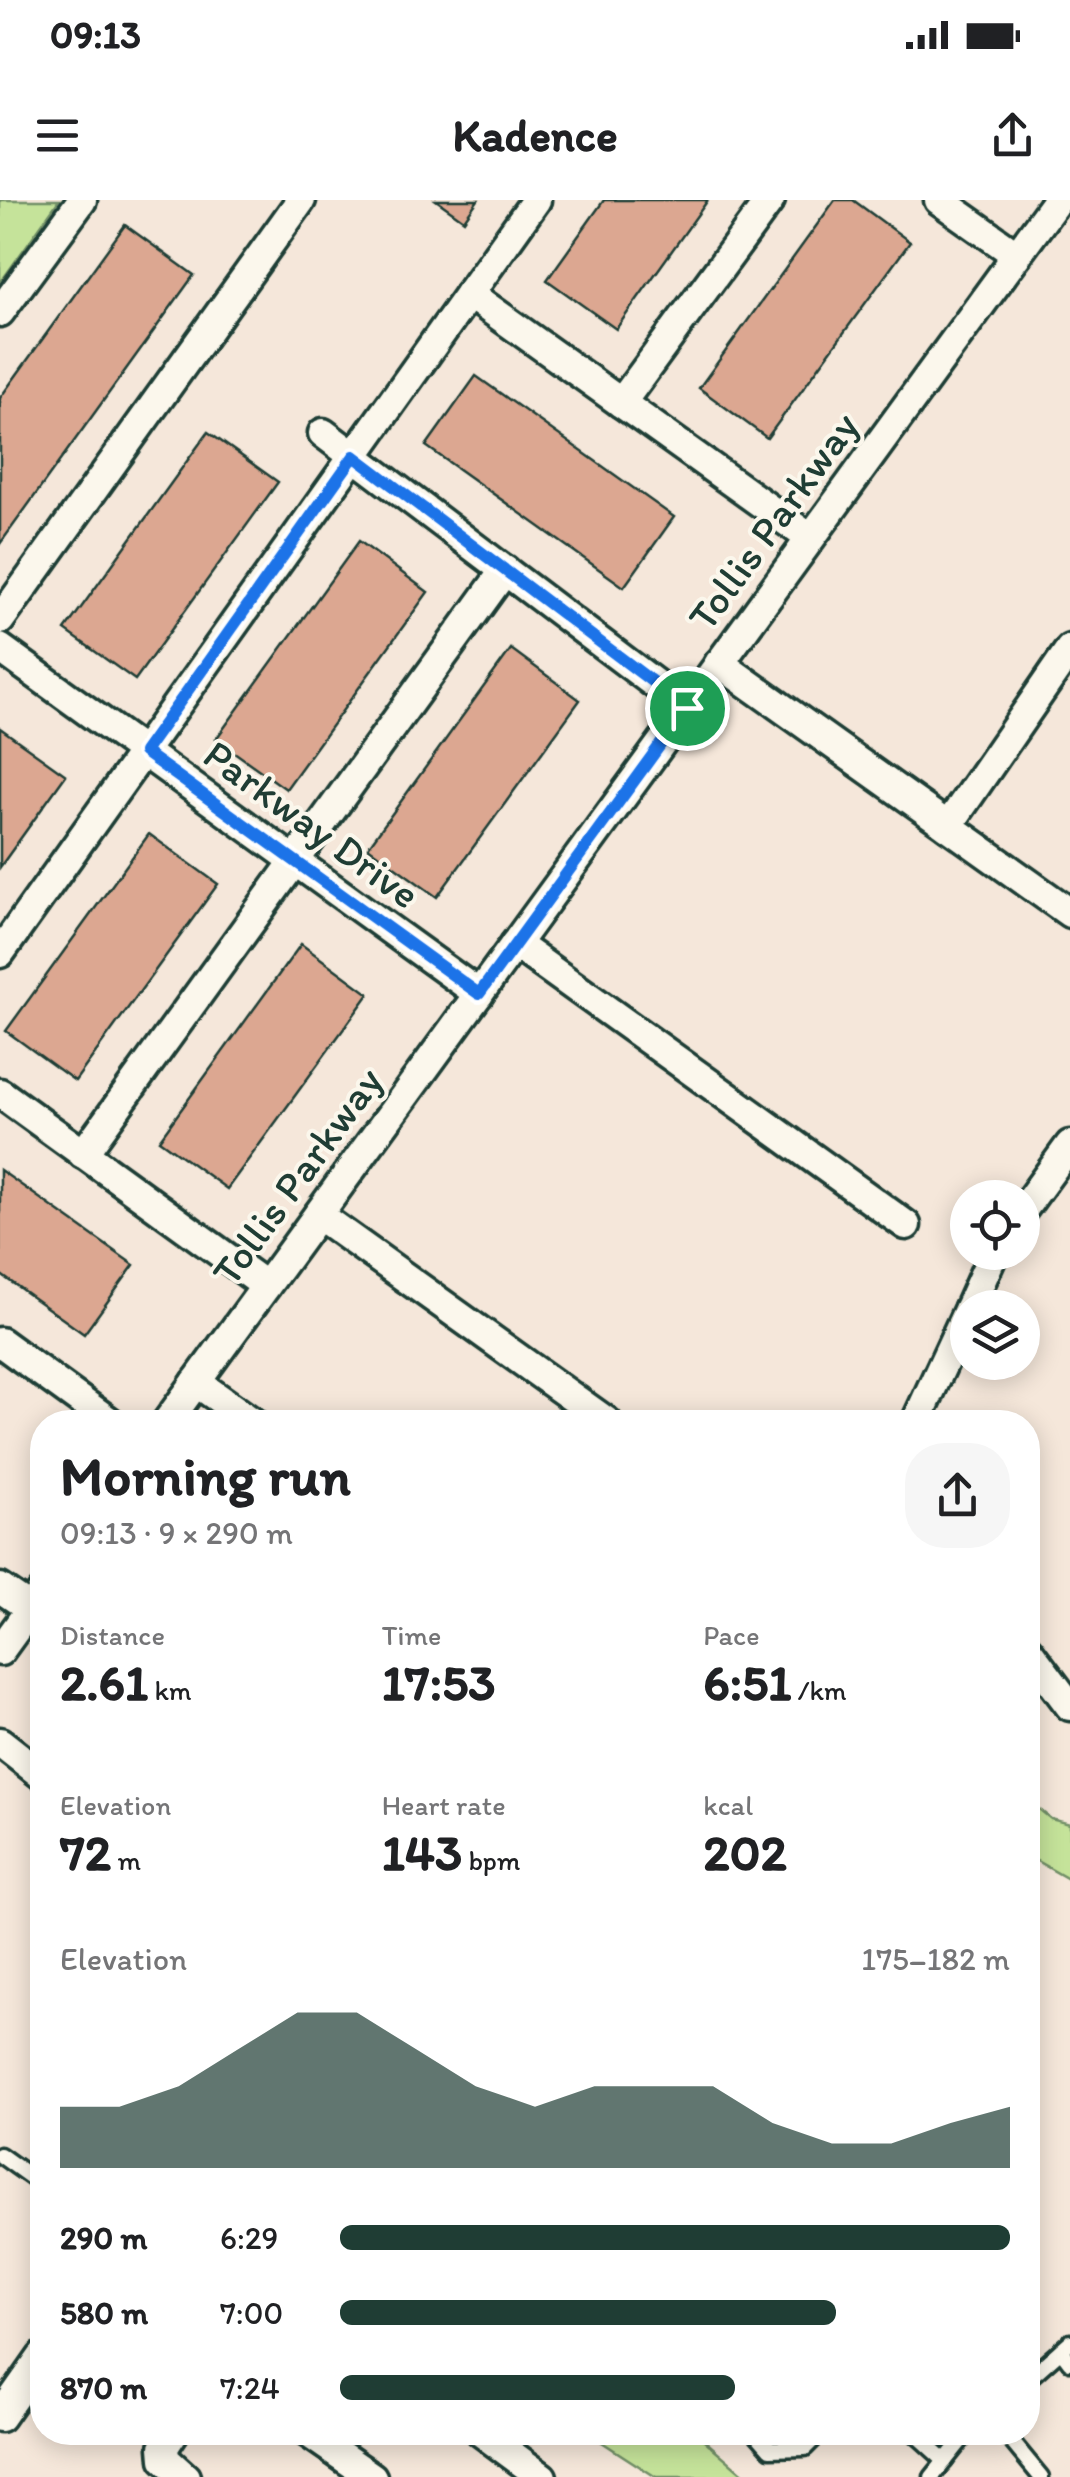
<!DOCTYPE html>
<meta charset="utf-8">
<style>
:root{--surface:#fff;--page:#f6f6f6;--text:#202124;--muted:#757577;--accent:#1f3d34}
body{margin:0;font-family:Itim,sans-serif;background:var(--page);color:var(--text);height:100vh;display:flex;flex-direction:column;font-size:38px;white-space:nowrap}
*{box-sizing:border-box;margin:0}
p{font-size:32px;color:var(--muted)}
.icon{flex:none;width:55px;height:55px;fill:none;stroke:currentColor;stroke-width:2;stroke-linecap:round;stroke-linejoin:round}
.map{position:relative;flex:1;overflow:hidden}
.details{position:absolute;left:30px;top:1210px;width:1010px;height:1035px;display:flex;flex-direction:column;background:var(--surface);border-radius:40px;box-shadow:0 5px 25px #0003}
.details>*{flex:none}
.buttons{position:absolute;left:950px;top:980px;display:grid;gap:20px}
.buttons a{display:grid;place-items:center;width:90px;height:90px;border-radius:50%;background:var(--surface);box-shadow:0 5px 25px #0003;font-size:50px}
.pin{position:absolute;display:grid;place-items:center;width:85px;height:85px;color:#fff;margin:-42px;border:5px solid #fff;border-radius:50%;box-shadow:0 2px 10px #0007}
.round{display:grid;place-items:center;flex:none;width:105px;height:105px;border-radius:40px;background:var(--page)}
.headline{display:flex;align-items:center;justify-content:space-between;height:170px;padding:0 30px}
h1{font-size:55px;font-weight:800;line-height:75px}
.figures{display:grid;grid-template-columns:repeat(3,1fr);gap:15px;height:170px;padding:10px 30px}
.figures div{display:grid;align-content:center}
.figures b{font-size:50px;font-weight:800}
.figures small{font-size:28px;font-weight:400}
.figures p{font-size:28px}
.chart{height:280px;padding:20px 30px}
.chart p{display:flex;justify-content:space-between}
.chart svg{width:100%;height:180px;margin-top:10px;fill:var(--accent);opacity:.7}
ul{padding:0 30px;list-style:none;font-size:32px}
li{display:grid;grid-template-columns:160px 120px 1fr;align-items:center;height:75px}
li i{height:25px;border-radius:12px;background:var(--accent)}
.status{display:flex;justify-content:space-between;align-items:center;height:70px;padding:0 50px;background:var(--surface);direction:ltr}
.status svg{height:28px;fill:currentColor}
header{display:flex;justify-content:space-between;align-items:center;height:130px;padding:0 30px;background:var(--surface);font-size:45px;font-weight:800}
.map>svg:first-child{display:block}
.green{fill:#c5e39a;stroke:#729067;stroke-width:2.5}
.building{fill:#dca791;stroke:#1f3d34;stroke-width:2.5}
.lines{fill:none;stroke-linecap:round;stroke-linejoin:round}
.lane-casing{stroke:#1f3d34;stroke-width:21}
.street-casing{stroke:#1f3d34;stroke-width:35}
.lane{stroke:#fbf7ec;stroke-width:14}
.street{stroke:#fbf7ec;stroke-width:28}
.route-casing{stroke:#fff;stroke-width:20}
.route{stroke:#1a73e8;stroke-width:12}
.labels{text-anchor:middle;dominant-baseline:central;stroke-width:8;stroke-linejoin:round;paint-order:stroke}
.street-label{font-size:42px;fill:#1f3d34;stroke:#fbf7ec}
</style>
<div class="status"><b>09:13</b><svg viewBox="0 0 49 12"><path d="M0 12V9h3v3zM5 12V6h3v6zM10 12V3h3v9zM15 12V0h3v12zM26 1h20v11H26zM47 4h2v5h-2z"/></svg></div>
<header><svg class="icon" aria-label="menu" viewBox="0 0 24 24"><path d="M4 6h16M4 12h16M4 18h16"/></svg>Kadence<svg class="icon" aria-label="share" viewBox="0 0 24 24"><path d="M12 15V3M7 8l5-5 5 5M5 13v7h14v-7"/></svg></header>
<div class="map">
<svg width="1070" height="2277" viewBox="0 0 1070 2277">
<rect width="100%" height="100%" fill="#f5e7da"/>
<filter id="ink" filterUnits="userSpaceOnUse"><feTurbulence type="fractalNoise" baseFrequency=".01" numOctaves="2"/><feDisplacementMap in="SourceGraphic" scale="20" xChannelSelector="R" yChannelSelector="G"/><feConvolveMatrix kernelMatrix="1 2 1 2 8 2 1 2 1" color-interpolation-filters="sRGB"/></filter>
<g filter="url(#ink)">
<g class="green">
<path d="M0,0h59l-59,83z"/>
<path d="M1028,1600l23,19 19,5v56l-42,-24z"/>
<path d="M588,2233h108l51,44h-91z"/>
</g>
<g class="building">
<path d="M436,0h42l-14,20z"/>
<path d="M604,0h104l-92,129 -69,-49z"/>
<path d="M835,0h18l57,42 -143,196 -68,-50z"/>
<path d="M125,25l69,50 -194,269v-146z"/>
<path d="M476,176l198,141 -50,70 -198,-141z"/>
<path d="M208,232l70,50 -143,198 -70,-50z"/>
<path d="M359,341l69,51 -142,197 -70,-50z"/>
<path d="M511,449l69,51 -143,197 -69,-50z"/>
<path d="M0,528l66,47 -66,92z"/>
<path d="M149,634l69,50 -143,197 -69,-50z"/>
<path d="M301,744l68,50 -142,195 -68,-49z"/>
<path d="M0,970l134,95 -50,69 -84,-60z"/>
</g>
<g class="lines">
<g class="lane-casing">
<g id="lane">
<path d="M0,1955l42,30"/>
<path d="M1061,2150l9,12"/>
<path d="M1028,2179l42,-37"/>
<path d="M755,2232l15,17 35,-1 16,-16"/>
<path d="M913,2232l32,29"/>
<path d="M1004,2232l37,45"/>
<path d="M932,2277l36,-45"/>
</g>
</g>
<g class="street-casing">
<g id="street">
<path d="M939,0l78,55"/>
<path d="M469,94l341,244"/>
<path d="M0,112l82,-112"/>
<path d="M621,203l149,-203"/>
<path d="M323,233l364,275"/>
<path d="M0,420l301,-420"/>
<path d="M0,448l479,346"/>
<path d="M719,463l351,250"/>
<path d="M948,626l122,-177"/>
<path d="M515,744l391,281"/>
<path d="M0,753l536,-753"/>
<path d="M0,893l266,193"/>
<path d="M83,954l422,-584"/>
<path d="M1022,1011l48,-66"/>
<path d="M318,1015l289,207"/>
<path d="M969,1108l25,-56"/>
<path d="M0,1142l110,80"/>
<path d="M196,1182l56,40"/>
<path d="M167,1222l890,-1222"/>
<path d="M916,1222l52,-112"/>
<path d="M0,1388l31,21"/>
<path d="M1028,1450l42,56"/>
<path d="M0,1451l42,-58"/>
<path d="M0,1542l42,33"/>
<path d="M0,2217l42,-60"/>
<path d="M174,2232l-10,15 1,12 20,18"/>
<path d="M307,2232l65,45"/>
<path d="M481,2232l61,45"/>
</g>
</g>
<use href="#lane" class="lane"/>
<use href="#street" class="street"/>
</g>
</g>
<g class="lines" filter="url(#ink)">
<g class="route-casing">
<path id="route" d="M354,256l333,252 -208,286 -335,-242z"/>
</g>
<use href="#route" class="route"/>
</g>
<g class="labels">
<g class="street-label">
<text transform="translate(773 321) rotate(-54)">Tollis Parkway</text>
<text transform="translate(312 624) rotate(36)">Parkway Drive</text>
<text transform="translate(297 976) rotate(-54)">Tollis Parkway</text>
</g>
</g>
</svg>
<div class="buttons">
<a><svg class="icon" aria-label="locate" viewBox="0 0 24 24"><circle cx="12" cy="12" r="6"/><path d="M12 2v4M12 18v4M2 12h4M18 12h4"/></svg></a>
<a><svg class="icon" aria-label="layers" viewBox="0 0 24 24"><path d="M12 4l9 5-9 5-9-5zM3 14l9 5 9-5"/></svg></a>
</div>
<div class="pin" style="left:687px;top:508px;background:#1e9e55"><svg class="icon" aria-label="arrive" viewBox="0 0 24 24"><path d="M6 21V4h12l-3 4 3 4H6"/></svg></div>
<section class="details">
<div class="headline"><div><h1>Morning run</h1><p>09:13 · 9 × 290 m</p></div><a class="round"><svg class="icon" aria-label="share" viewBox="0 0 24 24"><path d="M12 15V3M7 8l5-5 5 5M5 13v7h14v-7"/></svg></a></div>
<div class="figures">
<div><p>Distance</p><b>2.61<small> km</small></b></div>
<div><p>Time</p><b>17:53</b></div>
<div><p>Pace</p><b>6:51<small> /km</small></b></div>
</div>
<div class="figures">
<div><p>Elevation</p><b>72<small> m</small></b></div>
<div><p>Heart rate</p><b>143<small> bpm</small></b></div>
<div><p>kcal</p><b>202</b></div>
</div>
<div class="chart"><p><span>Elevation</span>175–182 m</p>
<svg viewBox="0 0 160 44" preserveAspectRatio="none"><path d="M0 44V29L10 29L20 24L30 15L40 6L50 6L60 15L70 24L80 29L90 24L100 24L110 24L120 33L130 38L140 38L150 33L160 29V44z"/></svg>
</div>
<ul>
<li><b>290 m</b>6:29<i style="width:100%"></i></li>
<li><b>580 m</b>7:00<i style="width:74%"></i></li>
<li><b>870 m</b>7:24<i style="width:59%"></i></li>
</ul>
</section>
</div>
